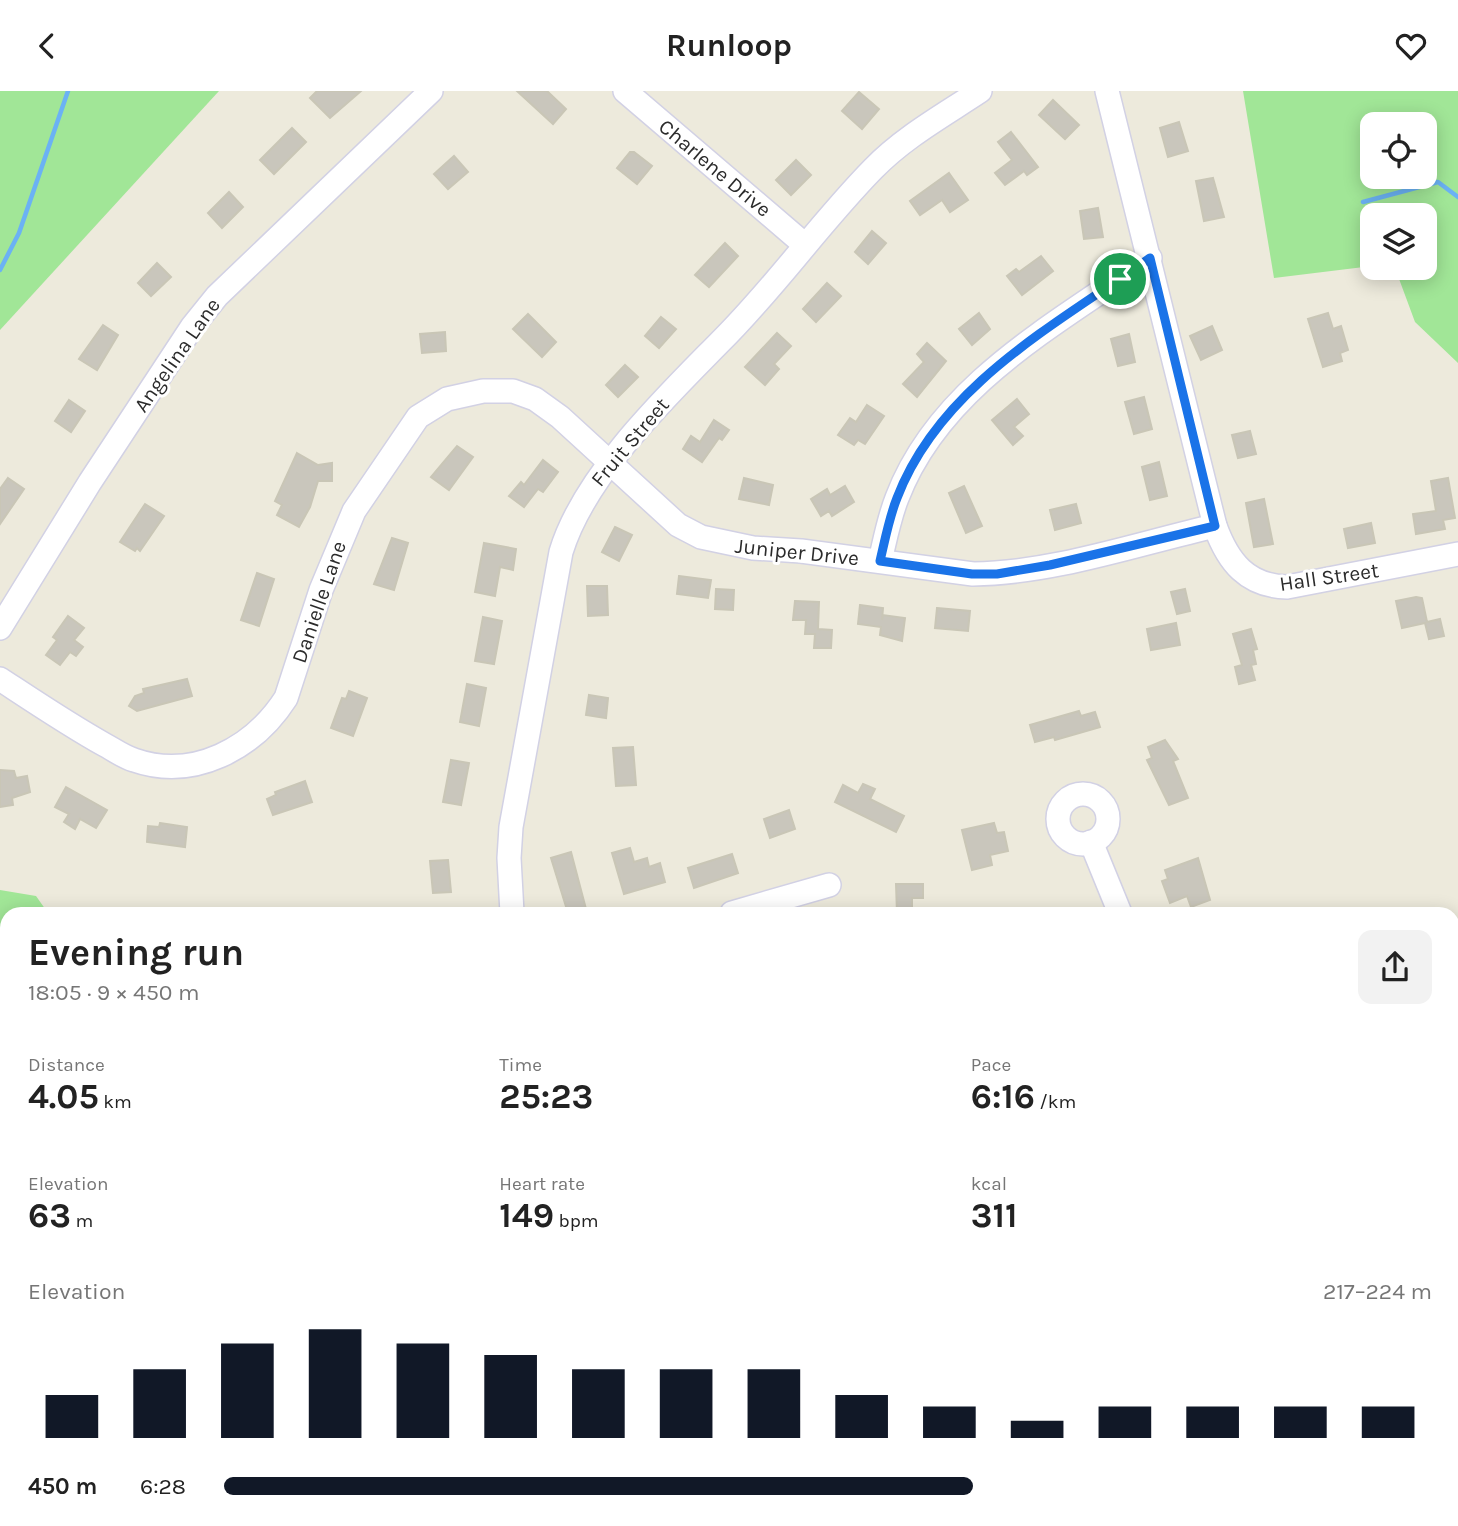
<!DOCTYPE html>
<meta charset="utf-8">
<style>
:root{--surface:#fff;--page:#f2f2f2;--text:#222;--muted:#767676;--accent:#111827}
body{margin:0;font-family:Karla,sans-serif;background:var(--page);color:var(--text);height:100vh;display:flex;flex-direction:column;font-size:26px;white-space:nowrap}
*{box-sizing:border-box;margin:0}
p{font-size:23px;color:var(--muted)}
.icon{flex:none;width:38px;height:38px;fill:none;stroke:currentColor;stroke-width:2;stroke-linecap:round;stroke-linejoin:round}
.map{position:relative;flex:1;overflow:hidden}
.side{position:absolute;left:0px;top:816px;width:1460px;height:620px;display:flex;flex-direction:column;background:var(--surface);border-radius:21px 21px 0 0;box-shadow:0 4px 18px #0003}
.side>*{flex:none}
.buttons{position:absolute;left:1360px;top:21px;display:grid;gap:14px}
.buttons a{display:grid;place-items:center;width:77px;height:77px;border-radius:14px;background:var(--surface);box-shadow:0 4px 18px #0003;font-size:35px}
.pin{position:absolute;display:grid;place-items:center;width:60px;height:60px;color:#fff;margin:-30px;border:4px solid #fff;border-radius:50%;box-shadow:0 2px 7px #0007}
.round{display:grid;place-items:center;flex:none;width:74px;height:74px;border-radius:14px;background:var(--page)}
.headline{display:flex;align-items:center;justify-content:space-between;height:119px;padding:0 28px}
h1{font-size:38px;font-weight:700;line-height:52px}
.metrics{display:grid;grid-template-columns:repeat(3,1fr);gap:10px;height:119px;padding:7px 28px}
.metrics div{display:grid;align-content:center}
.metrics b{font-size:35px;font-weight:700}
.metrics small{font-size:19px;font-weight:400}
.metrics p{font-size:19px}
.chart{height:196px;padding:14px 28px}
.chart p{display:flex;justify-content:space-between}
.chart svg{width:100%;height:126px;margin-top:7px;stroke:var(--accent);stroke-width:6}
ul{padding:0 28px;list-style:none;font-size:23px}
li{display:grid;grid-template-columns:112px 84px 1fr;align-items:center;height:52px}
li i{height:18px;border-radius:9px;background:var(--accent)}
header{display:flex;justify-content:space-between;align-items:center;height:91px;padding:0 28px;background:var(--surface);font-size:32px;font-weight:700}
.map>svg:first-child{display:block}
.green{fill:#a1e697;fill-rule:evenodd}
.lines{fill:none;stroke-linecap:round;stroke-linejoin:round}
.stream{stroke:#6bb2f4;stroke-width:4.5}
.building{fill:#c9c6bc;stroke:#c9c6b6;stroke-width:2}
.minor-casing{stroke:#d2d1e4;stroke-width:26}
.major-casing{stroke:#ccc;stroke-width:32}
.minor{stroke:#fff;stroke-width:23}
.major{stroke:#f6f358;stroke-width:28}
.route-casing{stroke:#fff;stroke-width:14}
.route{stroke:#1a73e8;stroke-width:9}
.labels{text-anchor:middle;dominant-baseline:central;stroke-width:6;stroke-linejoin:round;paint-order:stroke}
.street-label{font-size:21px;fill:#2b2b2b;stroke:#fff}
</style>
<header><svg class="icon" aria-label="back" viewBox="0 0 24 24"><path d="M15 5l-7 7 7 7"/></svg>Runloop<svg class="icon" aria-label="heart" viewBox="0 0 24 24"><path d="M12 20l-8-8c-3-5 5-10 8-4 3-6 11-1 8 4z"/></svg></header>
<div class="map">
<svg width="1458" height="1435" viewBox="0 0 1458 1435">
<rect width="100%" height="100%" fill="#edeadc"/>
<g class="green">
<path d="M0,0h219l-219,239z"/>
<path d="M1243,0h215v272l-43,-41 -20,-54h29v-53h-52v51l-98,12zM1372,33h52v53h-52z"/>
<path d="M0,799l36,6 12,17h-41v128l-7,-2z"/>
<path d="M1453,1136l5,12v287h-183l5,-7h172z"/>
<path d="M163,1428h44v7h-45z"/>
<path d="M493,1428h48l12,5 1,-5h33l6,7h-100z"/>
<path d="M628,1428h45l5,7h-58z"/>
</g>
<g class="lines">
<g class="stream">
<path d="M1363,111l75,-20 20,15"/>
<path d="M0,179l19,-37 49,-142"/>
</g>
</g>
<g class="building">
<path d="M317,0h44l-31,27 -20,-20z"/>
<path d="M517,0h30l19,18 -13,15z"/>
<path d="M859,1l20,17 -17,20 -20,-18z"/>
<path d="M1053,9l26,25 -14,14 -26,-24z"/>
<path d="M1179,31l9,29 -20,6 -8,-29z"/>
<path d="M292,37l14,14 -32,32 -14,-14z"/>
<path d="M1011,41l27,35 -11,8 -3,-4 -19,14 -10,-12 17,-13 -14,-18z"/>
<path d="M630,61h4l18,14 -15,18 -20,-16z"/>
<path d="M454,65l14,16 -20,17 -14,-15z"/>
<path d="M796,69l15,15 -20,20 -15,-15z"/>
<path d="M949,82l19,27 -18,12 -8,-12 -22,15 -10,-14z"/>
<path d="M1213,87l11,39 -20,4 -8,-40z"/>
<path d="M229,101l14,15 -21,21 -14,-15z"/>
<path d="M1098,117l5,29 -19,2 -4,-28z"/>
<path d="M872,140l14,12 -18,21 -13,-12z"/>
<path d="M725,152l13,13 -29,31 -14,-12z"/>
<path d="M1041,165l12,15 -31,24 -15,-19 9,-7 3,3z"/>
<path d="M157,172l14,14 -20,19 -13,-13z"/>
<path d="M827,192l14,13 -25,26 -13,-13z"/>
<path d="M979,222l11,16 -18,16 -13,-16z"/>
<path d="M1328,222l5,16 8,-3 7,24 -8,3 2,8 -19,6 -15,-48z"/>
<path d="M528,223l28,28 -14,15 -29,-28z"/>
<path d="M661,226l15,12 -17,19 -14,-12z"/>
<path d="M103,234l15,10 -21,35 -18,-11z"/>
<path d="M1212,235l10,24 -21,10 -11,-24z"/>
<path d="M445,241l1,19 -24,2 -2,-19z"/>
<path d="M777,242l14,13 -17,18 5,5 -14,16 -20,-18z"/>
<path d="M1129,243l6,28 -17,4 -7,-27z"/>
<path d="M927,252l19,18 -29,36 -14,-13 21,-22 -7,-8z"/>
<path d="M625,274l13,12 -20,20 -12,-12z"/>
<path d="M1144,306l8,32 -18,5 -9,-32z"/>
<path d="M1017,308l12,15 -15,13 9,9 -10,9 -21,-25z"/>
<path d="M69,309l16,11 -14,21 -16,-11z"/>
<path d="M867,314l17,11 -19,28 -7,-4 -4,5 -16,-10 12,-17 6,4z"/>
<path d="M714,329l15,10 -7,10 -3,-2 -17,24 -19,-13 8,-13 9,6z"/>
<path d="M1250,340l6,23 -18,4 -6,-23z"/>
<path d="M457,355l16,11 -24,33 -18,-13z"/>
<path d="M297,362l21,12 14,-2v18h-14l-8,26 -11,20 -22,-12 5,-10 -7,-4z"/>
<path d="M543,369l15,12 -15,20 -5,-3 -14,18 -15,-11 12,-14 3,3z"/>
<path d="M1159,371l8,34 -17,4 -8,-33z"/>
<path d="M8,387l16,11 -24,35v-35z"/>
<path d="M744,387l29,7 -4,20 -30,-6z"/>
<path d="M1448,387l7,40 -12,2 2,9 -29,5 -3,-20 23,-3 -5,-30z"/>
<path d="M845,395l9,16 -22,14 -3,-5 -8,5 -10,-17 16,-10 3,6z"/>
<path d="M964,395l18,40 -16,7 -17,-40z"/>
<path d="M1264,408l9,45 -19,3 -8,-44z"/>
<path d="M145,413l19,12 -24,35 -3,-3 -2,3 -15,-9z"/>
<path d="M1076,413l5,19 -26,7 -5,-20z"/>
<path d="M1371,432l4,20 -27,5 -4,-19z"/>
<path d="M615,436l17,8 -13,26 -17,-9z"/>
<path d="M392,447l16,5 -14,47 -20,-6z"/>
<path d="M484,452l32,6 -3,21 -13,-3 -5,29 -20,-4z"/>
<path d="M257,482l17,6 -15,47 -18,-6z"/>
<path d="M679,485l32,4 -3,18 -31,-4z"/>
<path d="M587,495h20l1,29 -20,1z"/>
<path d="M716,498l18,1 -1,20 -18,-1z"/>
<path d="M1185,498l5,22 -13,3 -6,-22z"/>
<path d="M1416,506l6,1 5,24 13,-3 4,17 -15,3 -4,-16 -23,5 -6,-27z"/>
<path d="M795,510l24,1 -1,27 14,1 -1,18h-17l1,-14h-10l1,-14h-13z"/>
<path d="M860,514l23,3 -1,12 1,-5 22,3 -3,23 -22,-6 1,-8 -23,-3z"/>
<path d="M937,517l33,3 -2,20 -33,-3z"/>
<path d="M68,525l16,12 -10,12 9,7 -7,9 -6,-4 -10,13 -14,-10 11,-15 -4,-3z"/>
<path d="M483,526l19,4 -8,43 -19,-3z"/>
<path d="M1176,532l4,22 -29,5 -4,-21z"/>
<path d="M1251,538l6,20 -4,1 3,14 -5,1 4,15 -16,4 -4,-17 7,-2 -9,-31z"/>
<path d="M187,588l5,17 -55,15 -8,-5 6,-10 9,-3 -1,-4z"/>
<path d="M467,593l19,4 -7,38 -19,-4z"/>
<path d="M349,600l18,7 -14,38 -22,-8 11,-30 4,1z"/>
<path d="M589,604l19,3 -2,20 -20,-3z"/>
<path d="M1079,620l2,5 14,-4 5,15 -45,13 -1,-3 -19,5 -5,-17z"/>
<path d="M1165,649l13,19 -5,2 15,37 -19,7 -22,-45 5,-2 -4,-11z"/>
<path d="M633,656l3,38 -20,1 -3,-38z"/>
<path d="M451,669l18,3 -8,42 -18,-3z"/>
<path d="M0,679l14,1 2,7 11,-2 3,16 -18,6 1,7 -13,2z"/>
<path d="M305,690l7,21 -39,13 -6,-16 9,-4 -1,-3z"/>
<path d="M863,693l12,5 -5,10 34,17 -8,16 -61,-30 8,-17 15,8z"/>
<path d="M66,696l41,23 -11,18 -16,-9 -5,10 -11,-7 5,-8 -14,-7z"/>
<path d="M789,719l6,19 -25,9 -6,-19z"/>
<path d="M160,732l27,4 -2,20 -38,-5 1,-16 11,1z"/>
<path d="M994,732l3,10 7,-1 4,19 -18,4 2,10 -20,5 -10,-40z"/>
<path d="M630,757l4,14 13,-4 2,9 11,-4 5,19 -41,12 -12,-41z"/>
<path d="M571,761l15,57 -18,4 -17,-55z"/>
<path d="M732,763l6,19 -44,15 -6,-20z"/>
<path d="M1198,767l12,42 -19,7 -4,-11 -17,7 -8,-22 6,-2 -3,-9z"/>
<path d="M448,769l3,32 -18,1 -3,-32z"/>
<path d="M896,793h27v14h-11v15h-15z"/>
</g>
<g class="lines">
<g class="minor-casing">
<g id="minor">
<path d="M625,0l180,154"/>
<path d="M1107,0l108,435c13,36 32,60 72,61l171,-33"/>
<path d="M880,470c5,-21 9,-43 17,-63 43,-113 160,-174 253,-240"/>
<path d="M0,537l90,-146 102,-155 25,-31 214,-205"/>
<path d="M0,588c35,23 69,46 105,66 9,5 19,12 29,15 60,21 120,-12 152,-62l35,-108 33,-79 64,-94 29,-18 36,-8h30l22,8 25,18 118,108 23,12 52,11 48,3 172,23c81,-1 163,-30 242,-48"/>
<circle cx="1083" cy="728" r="25"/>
<path d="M1091,751l29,71"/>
<path d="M512,822l-3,-55 2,-31 50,-275c23,-76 103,-153 158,-209 55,-54 100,-119 154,-174 31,-32 71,-54 107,-78"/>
<path d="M732,822l97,-28"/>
<path d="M0,1064h7"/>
<path d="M0,1255l7,-6"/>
<path d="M0,1370l7,9"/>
<path d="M47,1428l6,7"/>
<path d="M687,1428l5,7"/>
<path d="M826,1428l2,7"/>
<path d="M1012,1428l2,7"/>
</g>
</g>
<g class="major-casing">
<g id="major">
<path d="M1452,952l6,-5"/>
<path d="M355,1435l8,-7"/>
</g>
</g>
<use href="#minor" class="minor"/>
<use href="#major" class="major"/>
</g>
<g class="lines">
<g class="route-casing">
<path id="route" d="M1150,167l65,268 -165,39 -53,9h-25l-92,-13c5,-21 9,-43 17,-63 43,-113 160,-174 253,-240z"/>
</g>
<use href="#route" class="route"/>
</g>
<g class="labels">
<g class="street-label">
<text transform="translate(715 77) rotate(40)">Charlene Drive</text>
<text transform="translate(177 264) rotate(-55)">Angelina Lane</text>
<text transform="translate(630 351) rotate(-50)">Fruit Street</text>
<text transform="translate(797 461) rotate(6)">Juniper Drive</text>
<text transform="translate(1329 486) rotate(-8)">Hall Street</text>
<text transform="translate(319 511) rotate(-71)">Danielle Lane</text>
</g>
</g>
</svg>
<div class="buttons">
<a><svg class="icon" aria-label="locate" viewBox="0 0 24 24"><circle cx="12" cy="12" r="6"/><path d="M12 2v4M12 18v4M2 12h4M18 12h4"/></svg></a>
<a><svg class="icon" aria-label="layers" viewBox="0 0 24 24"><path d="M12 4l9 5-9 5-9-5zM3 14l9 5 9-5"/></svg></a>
</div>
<div class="pin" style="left:1120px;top:188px;background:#1e9e55"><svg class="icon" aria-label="arrive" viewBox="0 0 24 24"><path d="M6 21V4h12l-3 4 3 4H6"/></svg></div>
<section class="side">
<div class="headline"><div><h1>Evening run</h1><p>18:05 · 9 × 450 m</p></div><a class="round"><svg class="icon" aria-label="share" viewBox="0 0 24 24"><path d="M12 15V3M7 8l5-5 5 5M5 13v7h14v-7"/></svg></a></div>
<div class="metrics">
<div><p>Distance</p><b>4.05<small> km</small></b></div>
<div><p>Time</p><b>25:23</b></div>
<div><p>Pace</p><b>6:16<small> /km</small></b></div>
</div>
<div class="metrics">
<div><p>Elevation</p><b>63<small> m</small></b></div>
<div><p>Heart rate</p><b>149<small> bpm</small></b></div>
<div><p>kcal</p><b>311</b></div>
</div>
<div class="chart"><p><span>Elevation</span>217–224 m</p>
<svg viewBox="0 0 160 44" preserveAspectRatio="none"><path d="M5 44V29M15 44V20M25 44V11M35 44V6M45 44V11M55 44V15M65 44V20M75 44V20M85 44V20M95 44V29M105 44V33M115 44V38M125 44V33M135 44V33M145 44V33M155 44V33"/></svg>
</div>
<ul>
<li><b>450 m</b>6:28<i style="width:62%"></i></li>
</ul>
</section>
</div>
